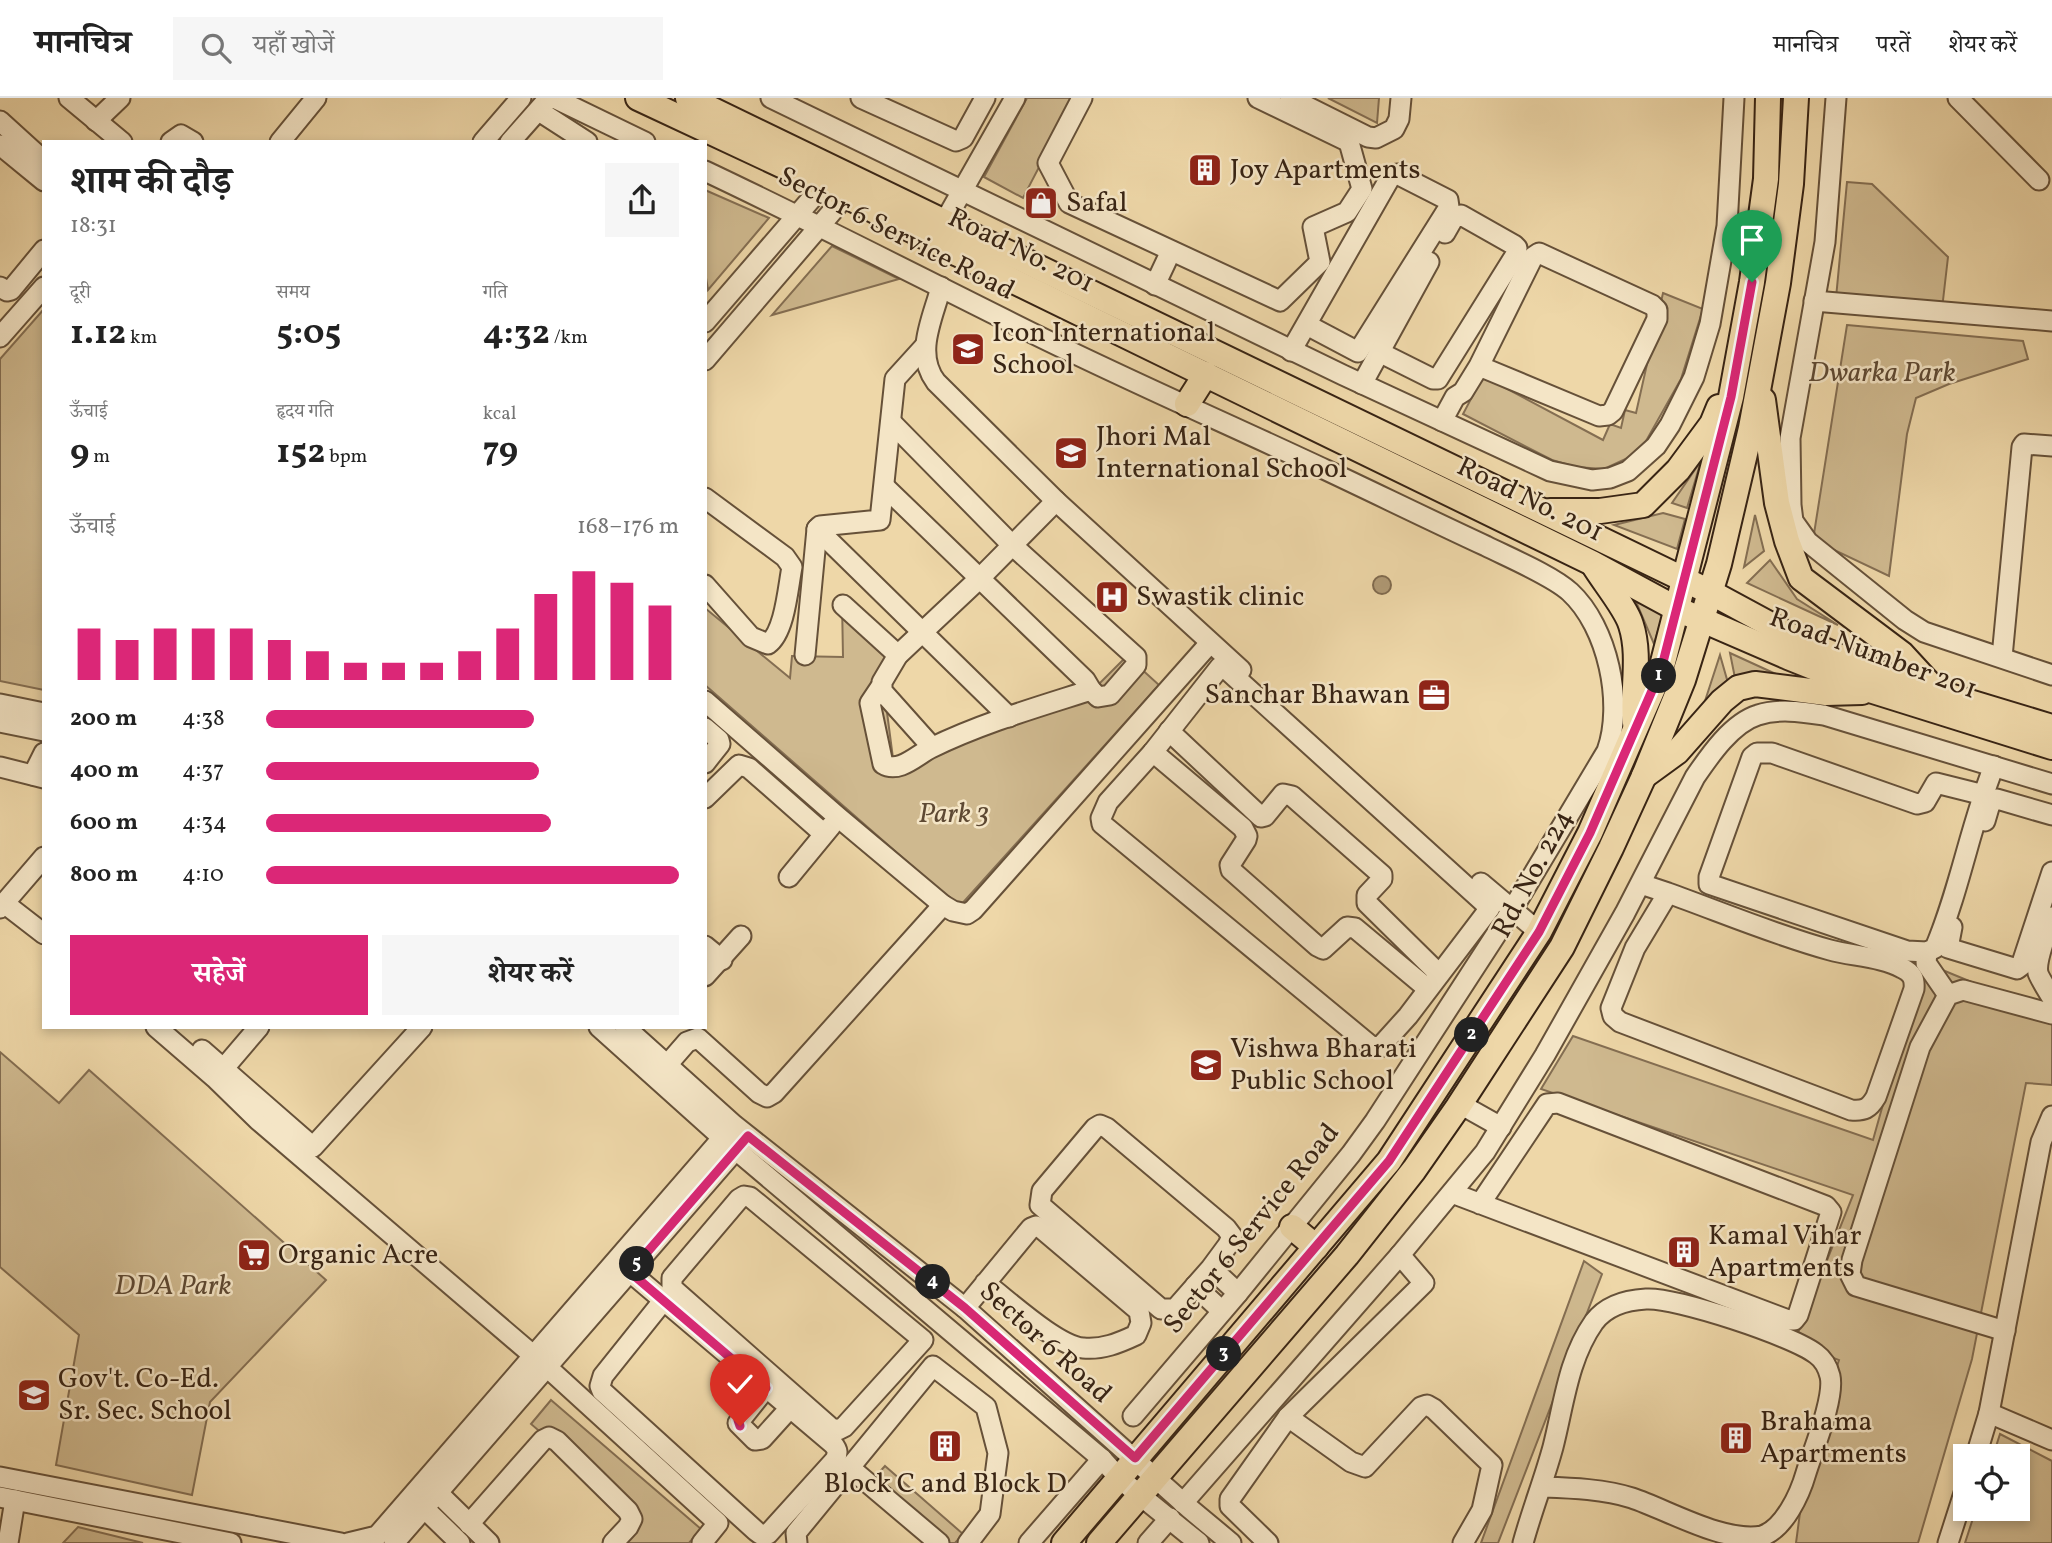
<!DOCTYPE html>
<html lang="hi">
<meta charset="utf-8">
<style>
:root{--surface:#fff;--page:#f6f6f6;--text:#222;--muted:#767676;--line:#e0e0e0;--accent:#db2777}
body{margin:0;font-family:Vollkorn,"Noto Serif Devanagari",serif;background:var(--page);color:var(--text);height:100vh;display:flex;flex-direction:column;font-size:26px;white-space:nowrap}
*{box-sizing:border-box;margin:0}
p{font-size:23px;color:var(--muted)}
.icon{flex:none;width:38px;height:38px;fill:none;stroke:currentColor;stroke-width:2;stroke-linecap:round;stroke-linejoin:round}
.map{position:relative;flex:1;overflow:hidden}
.drawer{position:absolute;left:42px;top:42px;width:665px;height:889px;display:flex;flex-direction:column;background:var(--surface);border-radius:0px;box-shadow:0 4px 10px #0003}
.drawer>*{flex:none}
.buttons{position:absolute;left:1953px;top:1346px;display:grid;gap:14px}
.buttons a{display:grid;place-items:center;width:77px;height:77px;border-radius:0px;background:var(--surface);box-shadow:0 4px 10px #0003;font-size:35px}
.pin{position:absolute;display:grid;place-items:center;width:60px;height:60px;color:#fff;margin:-72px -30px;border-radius:50% 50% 50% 0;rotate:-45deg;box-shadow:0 0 7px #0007}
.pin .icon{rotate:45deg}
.km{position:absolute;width:35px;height:35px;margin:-18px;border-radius:50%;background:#222;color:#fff;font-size:19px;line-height:35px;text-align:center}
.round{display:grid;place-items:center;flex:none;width:74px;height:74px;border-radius:0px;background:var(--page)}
.headline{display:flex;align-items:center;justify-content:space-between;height:119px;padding:0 28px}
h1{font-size:38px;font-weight:700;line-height:52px}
.figures{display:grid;grid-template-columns:repeat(3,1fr);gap:10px;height:119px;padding:7px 28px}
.figures div{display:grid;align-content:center}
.figures b{font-size:35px;font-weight:700}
.figures small{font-size:19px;font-weight:400}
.figures p{font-size:19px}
.chart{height:196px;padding:14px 28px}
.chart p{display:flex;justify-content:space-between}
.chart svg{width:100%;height:126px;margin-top:7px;stroke:var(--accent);stroke-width:6}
.cta{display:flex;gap:14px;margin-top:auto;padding:14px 28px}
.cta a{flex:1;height:80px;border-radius:0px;background:var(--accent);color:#fff;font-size:28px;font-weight:700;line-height:80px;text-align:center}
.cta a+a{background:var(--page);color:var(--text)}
ul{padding:0 28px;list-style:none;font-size:23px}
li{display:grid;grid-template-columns:112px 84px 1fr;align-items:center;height:52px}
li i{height:18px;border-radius:9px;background:var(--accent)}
header{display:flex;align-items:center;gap:42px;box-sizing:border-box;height:98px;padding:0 35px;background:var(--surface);border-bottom:2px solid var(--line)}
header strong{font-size:33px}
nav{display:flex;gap:38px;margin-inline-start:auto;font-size:24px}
.search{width:490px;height:63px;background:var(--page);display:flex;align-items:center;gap:18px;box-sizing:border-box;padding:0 24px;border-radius:0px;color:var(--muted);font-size:26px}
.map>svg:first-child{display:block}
.green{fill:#cfb98f;stroke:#846e52;stroke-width:2}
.water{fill:#b09a76;stroke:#806b4f;stroke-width:2}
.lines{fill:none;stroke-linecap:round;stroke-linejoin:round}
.minor-casing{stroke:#665139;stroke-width:23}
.major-casing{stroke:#382414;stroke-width:28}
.minor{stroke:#f4e5c6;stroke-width:19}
.major{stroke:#eed7a8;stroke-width:24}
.route-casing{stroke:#fff;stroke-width:14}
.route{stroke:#db2777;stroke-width:9}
.labels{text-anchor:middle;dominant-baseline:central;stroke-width:5;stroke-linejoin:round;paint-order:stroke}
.poi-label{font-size:28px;fill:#382414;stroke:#f4e5c6;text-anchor:start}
.street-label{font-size:28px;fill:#382414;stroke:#f4e5c6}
.park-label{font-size:28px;font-style:italic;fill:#5e4933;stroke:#f4e5c6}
</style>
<header>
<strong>मानचित्र</strong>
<div class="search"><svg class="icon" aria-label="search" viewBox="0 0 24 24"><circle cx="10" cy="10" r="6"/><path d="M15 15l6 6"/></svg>यहाँ खोजें</div>
<nav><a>मानचित्र</a><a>परतें</a><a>शेयर करें</a></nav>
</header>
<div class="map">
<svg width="2052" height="1445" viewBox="0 0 2052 1445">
<rect width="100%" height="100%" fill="#eed7a8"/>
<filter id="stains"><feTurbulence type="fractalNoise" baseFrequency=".00286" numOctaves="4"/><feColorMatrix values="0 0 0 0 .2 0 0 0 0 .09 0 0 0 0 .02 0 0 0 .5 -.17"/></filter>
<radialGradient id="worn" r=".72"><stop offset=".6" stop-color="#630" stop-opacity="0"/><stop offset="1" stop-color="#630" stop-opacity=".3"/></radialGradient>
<g class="green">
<path d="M1027,0h48l-52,100 -39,-21z"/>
<path d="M1328,0h51l-2,25z"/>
<path d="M1847,84l25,2 76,73 -6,52 -106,-11z"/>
<path d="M705,92l64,28 -61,72 -3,-18z"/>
<path d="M832,148l67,33 -127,36z"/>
<path d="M1663,195l40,16 -22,70 -35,62 -16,16 -26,12 -28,-2 -24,-7 -89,-46 20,-38 120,64 7,-16 11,4 4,-18 11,3z"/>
<path d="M44,211v381l-44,-9v-322z"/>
<path d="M1847,227l176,16 5,18 -79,25 -33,14 -9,36 -18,142 -76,-36z"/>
<path d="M1701,363l-14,47 -15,-5z"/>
<path d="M1663,415l22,6 -8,30 -63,-24z"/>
<path d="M1755,417l9,36 -20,16z"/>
<path d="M1770,462l27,39 41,26 -91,-42z"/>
<path d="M1634,499l29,17 -9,30z"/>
<path d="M842,504l51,52 -8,43 9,69 202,-79 31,-31 32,29 -200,222 -254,-222v-77l85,70 2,-22 51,1z"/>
<path d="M1730,555l48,22 -43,3z"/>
<path d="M1720,557l8,28 -24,21z"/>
<path d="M1923,864l97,40 32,9v74l-26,-2 -54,276 -54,184h-122l12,-91 31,-92 -45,-17 59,-148 -312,-106 32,-53 300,104z"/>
<path d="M0,954l59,51 30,-33 237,210 -116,122 -18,93 -136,-30 23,-130 -79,-68z"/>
<path d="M1584,1163l18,13 -104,269h-17z"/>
<path d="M551,1302l150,129 -12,14h-72l22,-26 -108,-93z"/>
<path d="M2000,1336l52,27v82h-87l11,-34 42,-1v-52h-25z"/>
<path d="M885,1368l78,68 -8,9h-27l-64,-54z"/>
<path d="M78,1429l65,16h-80z"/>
</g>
<circle class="water" cx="1382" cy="487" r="9"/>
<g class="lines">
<g class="minor-casing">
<g id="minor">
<path d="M69,0l53,44"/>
<path d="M554,0l91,44"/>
<path d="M771,0l572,277 207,96 42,9 18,-2 18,-7 28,-25 14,-21 24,-48 16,-53 17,-98 7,-128"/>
<path d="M861,0l95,43 7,-3 22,-40"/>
<path d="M1082,0l-34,65 21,40 211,98 40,-39 -7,-35 34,-15 15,-23 -13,-47 -91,-44"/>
<path d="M1290,0l78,39 8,1 18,-9 5,-10 2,-21"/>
<path d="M1836,0l-11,144 -35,196 1,67 2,16 15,21 97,78 19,12 128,43"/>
<path d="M1958,0l81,82"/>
<path d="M539,13l48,31"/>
<path d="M0,23l44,40"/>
<path d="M96,23l24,-23"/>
<path d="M171,44l10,-7 12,7"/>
<path d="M280,44l36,-44"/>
<path d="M483,44l38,-44"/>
<path d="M510,44l39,-44"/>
<path d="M0,47l44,36"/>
<path d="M705,73c110,52 218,108 327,162 97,48 196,91 294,137 53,25 106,51 160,76 22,11 67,30 84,46 38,35 54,112 37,159l-95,159 -137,211 -24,33 -113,139 -105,123"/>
<path d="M945,123l70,-123"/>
<path d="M1155,187l16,-34"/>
<path d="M0,189l7,4 4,-1 33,-40"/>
<path d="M941,189c-8,31 -27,66 -5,95l120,119 185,169"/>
<path d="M1814,203l238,20"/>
<path d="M705,224l127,-147"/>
<path d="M0,239l44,-50"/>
<path d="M1291,253l100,-175 6,-2 51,26 1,7 -91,145 -51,-27"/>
<path d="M1379,254l54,27h5l78,-125 1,-6 -3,-3 -53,-30 -8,4 -8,14"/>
<path d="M705,262l149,-174"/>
<path d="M1362,286l67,-122"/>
<path d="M1442,323l13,-24 8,-5 16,-26 54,-109 6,-4 113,52 5,5v9l-44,92 -5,4 -9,1 -120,-50"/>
<path d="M891,324l121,123 124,112v8l-26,30 -12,2 -7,-7"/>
<path d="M705,400l80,59 7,10c-4,20 -7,65 -24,77l-17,-7 -46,-52"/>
<path d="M817,431l192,188"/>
<path d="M843,507l55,50"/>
<path d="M805,557l12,-126 3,-3 60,-6 15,-141 30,-33"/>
<path d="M2002,559l20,-210 2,-3 28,2"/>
<path d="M1220,569l5,1 265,240 -82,108 -28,31 -9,-1 -269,-222 -1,-6 7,-16 45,-50z"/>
<path d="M880,590l-10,15 13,61c16,10 34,-9 48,-16 51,-25 107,-41 160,-58l-6,-10 -200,-193"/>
<path d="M705,603l133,116 105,88 10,6 14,3 6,-4 237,-267"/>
<path d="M0,606l44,9"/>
<path d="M0,624l44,9"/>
<path d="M705,630l14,12 1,4 -15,19"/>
<path d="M1169,633l92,86 4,-1 18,-22 9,2 90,79v4l-15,16v8l72,71"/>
<path d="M932,649l-50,-56v-9l16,-27 83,-78 75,-76"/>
<path d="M1153,654l90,76 4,8 -1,4 -16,25 1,5 86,76 6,3 24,-22 8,1 73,61"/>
<path d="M0,669l44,11"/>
<path d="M33,677l11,-22"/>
<path d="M1984,697l-48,-12 -11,19 -8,2 -145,-51h-15l-5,4 -43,120v7l198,67 20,1 8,-4c25,-59 35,-122 59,-182"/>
<path d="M705,700l34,-33 10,3 75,66"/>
<path d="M1985,723l5,-17 7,-5 55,16"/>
<path d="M789,779l42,-51"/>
<path d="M1481,785l58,49"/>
<path d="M1641,786l27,9c53,19 107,42 162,57 21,6 53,7 72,18 10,5 13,10 12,21l-38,108c-7,12 -12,14 -25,13l-231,-88 -7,-6 -2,-8 24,-60 33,-55"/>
<path d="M4,805l40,31"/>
<path d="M0,810l44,-51"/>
<path d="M2052,819c-4,13 -17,43 -14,56 1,4 11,20 14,25"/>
<path d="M1952,829l-4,21 69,21 4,-3 31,-94"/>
<path d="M705,848l17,14"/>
<path d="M1927,854l-1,11 22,32"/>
<path d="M705,878l36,-40"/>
<path d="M156,929l59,51 43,42 290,248 170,155 -16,20"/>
<path d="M599,929l137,123 366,309 18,20 79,64"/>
<path d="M625,929l109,98 231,183 224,200 42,35"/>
<path d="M202,952l111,97 109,-120"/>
<path d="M667,967l20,-23 11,-4 61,55 8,4 7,-4 169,-188"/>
<path d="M224,970l35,-41"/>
<path d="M1460,1006l41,23"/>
<path d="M1452,1095l336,127h6l4,-5 33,-103 -5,-6 -268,-103 -11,1 -67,100"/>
<path d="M744,1098l6,1 173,143 -79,87 -6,3 -7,-2 -159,-140v-10l67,-79z"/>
<path d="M1211,1170l17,-23 4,-9 -6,-8 -119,-100 -7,-3 -5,3 -53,63 -2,14 121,104h14l36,-41 27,25"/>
<path d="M630,1174l203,172c5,6 5,9 2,16l-67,74h-8l-4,-3 -154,-140 -2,-5 3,-10 60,-75"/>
<path d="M1195,1188l27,25"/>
<path d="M965,1210l66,-80 5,-2 6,3 97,82 2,12 -5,12c-17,8 -34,15 -53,13 -26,-2 -75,-48 -98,-65"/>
<path d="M2005,1233l-149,-45 -6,-12 2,-14 68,-213 28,-52 15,-5 89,24"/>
<path d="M766,1290l-28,35 17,17 7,-1 28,-31"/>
<path d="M1989,1315l63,27"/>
<path d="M1288,1319l63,45 14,5 56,-60 6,-2 7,4 58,56 -10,45 -19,33"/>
<path d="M1976,1358l13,-43 52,-271 11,-26"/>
<path d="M849,1369l90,76"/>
<path d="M0,1379l341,66"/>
<path d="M438,1395l51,50"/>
<path d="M0,1399l231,46"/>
<path d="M1183,1405l217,-248 85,-103 60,-97 80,-142 70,-136c15,-22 37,-54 63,-62 21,-7 45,-3 66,0l228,69"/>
<path d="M425,1411l35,34"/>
<path d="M469,1426l74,-84 6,-3 8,4 71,70 4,8 -4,8 -15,16"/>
<path d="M8,1445l7,-43"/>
<path d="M348,1445l29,-7 354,-408"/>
<path d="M394,1445l351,-404"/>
<path d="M797,1445l-1,-10 137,-167 53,41 12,46 -8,61 -22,29"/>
<path d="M1029,1445l73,-84"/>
<path d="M1148,1445l22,-25"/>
<path d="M1268,1445l-38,-37v-7l58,-82 136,-134 -24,-28"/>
<path d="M1523,1445c9,-33 21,-63 30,-96 11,-43 15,-88 41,-125 12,-16 33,-22 52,-23 29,-2 147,37 170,55 7,5 12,14 14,22 5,22 -17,74 -24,97 -6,21 -22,56 -44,63 -39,7 -94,-26 -130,-38 -28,-9 -61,-10 -90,-11"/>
<path d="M1948,1445l17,-53"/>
</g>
</g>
<g class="major-casing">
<g id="major">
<path d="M638,0l199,93 121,63 634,309 85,46 111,48 85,34 179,56"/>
<path d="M688,0l1022,494 85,46 98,41 159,48"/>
<path d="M1763,302l14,103 10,38 14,37 101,76 34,37"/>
<path d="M1187,306l19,-30"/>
<path d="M1550,413h50l43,-6 35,-35 34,-46 7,-17"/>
<path d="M1593,466c10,17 33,44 38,61 10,31 1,65 4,98"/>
<path d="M1644,678l33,-24 45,-51 16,-13 17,-4 71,9 36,-1"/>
<path d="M1292,1129l24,20"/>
<path d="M1064,1445l325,-382 150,-229 51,-99 71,-163 70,-273 21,-115 14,-103 2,-81"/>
<path d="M1099,1445l248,-288 67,-85 44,-63 104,-160 49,-99 33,-72 39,-96 36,-116 32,-136 27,-145 13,-99 5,-86"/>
</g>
</g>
<use href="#minor" class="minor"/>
<use href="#major" class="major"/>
</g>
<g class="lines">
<g class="route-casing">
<path id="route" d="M740,1328l-2,-6 28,-32 -136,-116 118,-136 217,172 170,150 254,-297 150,-229 51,-99 71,-163 70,-273 21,-115"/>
</g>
<use href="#route" class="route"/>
</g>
<defs>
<g id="building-square" transform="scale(1.75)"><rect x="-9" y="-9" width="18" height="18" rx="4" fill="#8f2418" stroke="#f4e5c6"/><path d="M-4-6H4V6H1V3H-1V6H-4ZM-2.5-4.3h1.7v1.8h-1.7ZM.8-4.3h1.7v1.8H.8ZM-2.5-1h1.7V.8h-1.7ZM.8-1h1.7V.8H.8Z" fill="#fff"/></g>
<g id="shop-square" transform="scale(1.75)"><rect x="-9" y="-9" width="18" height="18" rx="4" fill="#8f2418" stroke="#f4e5c6"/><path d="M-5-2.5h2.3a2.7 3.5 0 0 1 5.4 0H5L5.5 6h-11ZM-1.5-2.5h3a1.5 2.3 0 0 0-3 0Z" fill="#fff"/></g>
<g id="school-square" transform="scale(1.75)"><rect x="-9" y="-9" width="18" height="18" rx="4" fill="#8f2418" stroke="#f4e5c6"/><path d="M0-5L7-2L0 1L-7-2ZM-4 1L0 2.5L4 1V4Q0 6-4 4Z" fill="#fff"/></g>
<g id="hospital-square" transform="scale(1.75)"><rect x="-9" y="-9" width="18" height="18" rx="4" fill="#8f2418" stroke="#f4e5c6"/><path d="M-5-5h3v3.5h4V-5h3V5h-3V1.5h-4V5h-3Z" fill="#fff"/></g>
<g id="office-square" transform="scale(1.75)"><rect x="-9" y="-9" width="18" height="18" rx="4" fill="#8f2418" stroke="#f4e5c6"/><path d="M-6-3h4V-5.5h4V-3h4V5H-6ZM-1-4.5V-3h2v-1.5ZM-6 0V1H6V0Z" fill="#fff"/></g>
<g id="supermarket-square" transform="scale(1.75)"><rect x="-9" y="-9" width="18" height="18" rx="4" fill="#8f2418" stroke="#f4e5c6"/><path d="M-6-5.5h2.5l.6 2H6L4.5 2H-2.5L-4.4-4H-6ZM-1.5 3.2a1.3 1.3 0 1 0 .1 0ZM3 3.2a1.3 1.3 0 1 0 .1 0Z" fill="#fff"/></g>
</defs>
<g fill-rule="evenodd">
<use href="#building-square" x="1205" y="72"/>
<use href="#shop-square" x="1041" y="105"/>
<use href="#school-square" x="968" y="251"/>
<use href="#school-square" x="1071" y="355"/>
<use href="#hospital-square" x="1112" y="499"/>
<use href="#office-square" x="1434" y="597"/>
<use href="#school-square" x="1206" y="967"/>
<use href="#building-square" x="1684" y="1154"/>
<use href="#supermarket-square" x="254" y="1157"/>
<use href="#school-square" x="34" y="1297"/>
<use href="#building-square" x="1736" y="1340"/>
<use href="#building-square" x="945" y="1348"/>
</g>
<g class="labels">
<g class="poi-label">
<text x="1230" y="72">Joy Apartments</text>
<text x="1066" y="105">Safal</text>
<text x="992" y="235">Icon International<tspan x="992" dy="32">School</tspan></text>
<text x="1096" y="339">Jhori Mal<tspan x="1096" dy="32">International School</tspan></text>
<text x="1136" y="499">Swastik clinic</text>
<text x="1410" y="597" text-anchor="end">Sanchar Bhawan</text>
<text x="1230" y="951">Vishwa Bharati<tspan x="1230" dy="32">Public School</tspan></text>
<text x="1708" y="1138">Kamal Vihar<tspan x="1708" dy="32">Apartments</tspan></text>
<text x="278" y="1157">Organic Acre</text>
<text x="58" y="1281">Gov't. Co-Ed.<tspan x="58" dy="32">Sr. Sec. School</tspan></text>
<text x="1760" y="1324">Brahama<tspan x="1760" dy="32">Apartments</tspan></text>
<text x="945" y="1386" text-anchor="middle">Block C and Block D</text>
</g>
<g class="street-label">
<text transform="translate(896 136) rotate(27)">Sector 6 Service Road</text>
<text transform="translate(1021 153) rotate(26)">Road No. 201</text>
<text transform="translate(1530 402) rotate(26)">Road No. 201</text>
<text transform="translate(1873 556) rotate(20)">Road Number 201</text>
<text transform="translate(1533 776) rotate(-62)">Rd. No. 224</text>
<text transform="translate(1252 1131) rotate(-51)">Sector 6 Service Road</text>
<text transform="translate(1045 1245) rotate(42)">Sector 6 Road</text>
</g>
<g class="park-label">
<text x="1882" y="275">Dwarka Park</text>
<text x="954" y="716">Park 3</text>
<text x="173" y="1188">DDA Park</text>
</g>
</g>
<rect width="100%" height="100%" filter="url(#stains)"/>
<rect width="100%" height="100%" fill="url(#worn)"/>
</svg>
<div class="buttons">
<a><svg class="icon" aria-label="locate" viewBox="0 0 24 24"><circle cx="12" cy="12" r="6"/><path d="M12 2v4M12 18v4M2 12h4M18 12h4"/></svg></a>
</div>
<div class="pin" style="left:1752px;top:184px;background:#1e9e55"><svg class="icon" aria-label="arrive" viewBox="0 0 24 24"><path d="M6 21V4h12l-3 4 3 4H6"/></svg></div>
<div class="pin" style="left:740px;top:1328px;background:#d93025"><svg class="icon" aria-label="check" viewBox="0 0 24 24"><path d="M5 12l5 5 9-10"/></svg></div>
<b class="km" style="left:1659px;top:578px">1</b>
<b class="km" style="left:1472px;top:937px">2</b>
<b class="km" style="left:1224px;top:1256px">3</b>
<b class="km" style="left:933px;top:1184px">4</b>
<b class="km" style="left:637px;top:1166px">5</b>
<section class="drawer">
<div class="headline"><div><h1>शाम की दौड़</h1><p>18:31</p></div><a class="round"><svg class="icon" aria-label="share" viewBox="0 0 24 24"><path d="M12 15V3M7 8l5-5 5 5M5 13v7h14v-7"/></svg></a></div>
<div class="figures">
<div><p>दूरी</p><b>1.12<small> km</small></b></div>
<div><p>समय</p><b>5:05</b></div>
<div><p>गति</p><b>4:32<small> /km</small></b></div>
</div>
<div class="figures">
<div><p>ऊँचाई</p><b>9<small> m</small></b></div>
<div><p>हृदय गति</p><b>152<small> bpm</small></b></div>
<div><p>kcal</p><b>79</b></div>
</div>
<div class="chart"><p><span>ऊँचाई</span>168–176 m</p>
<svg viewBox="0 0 160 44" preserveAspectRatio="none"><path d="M5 44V26M15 44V30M25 44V26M35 44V26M45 44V26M55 44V30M65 44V34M75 44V38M85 44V38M95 44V38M105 44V34M115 44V26M125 44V14M135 44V6M145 44V10M155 44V18"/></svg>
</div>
<ul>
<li><b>200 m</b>4:38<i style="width:65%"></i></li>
<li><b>400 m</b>4:37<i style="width:66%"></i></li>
<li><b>600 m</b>4:34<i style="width:69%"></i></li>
<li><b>800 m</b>4:10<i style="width:100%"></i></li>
</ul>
<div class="cta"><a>सहेजें</a><a>शेयर करें</a></div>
</section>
</div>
